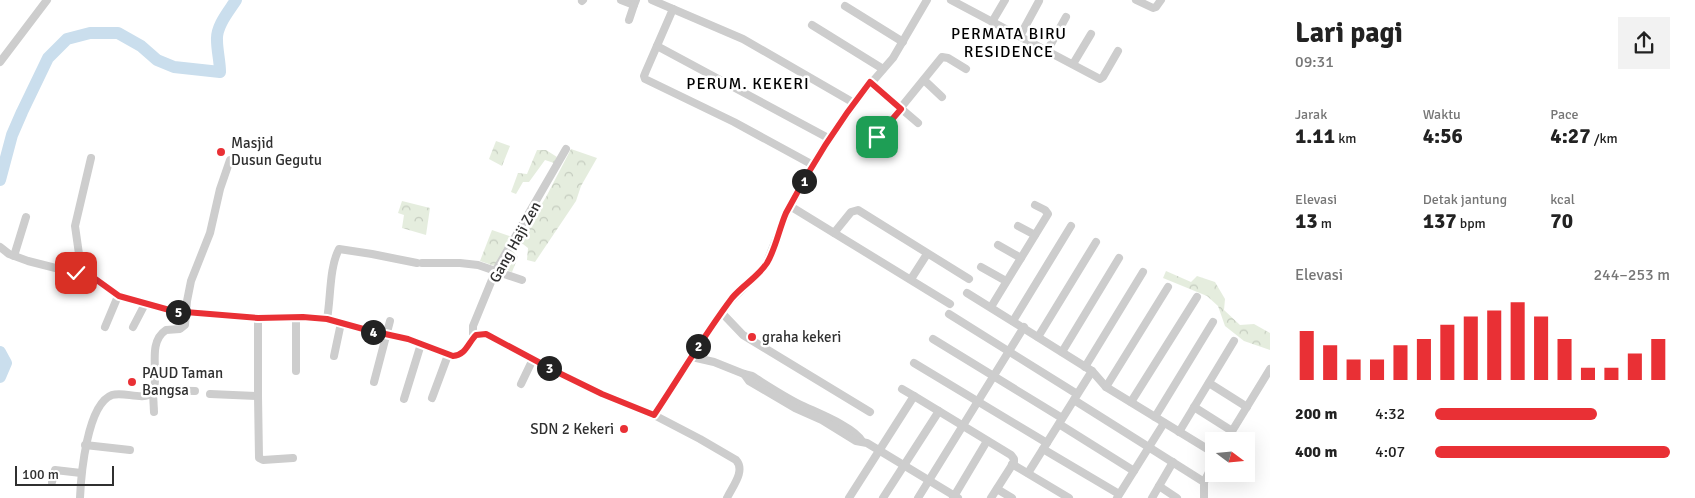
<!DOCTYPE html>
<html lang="id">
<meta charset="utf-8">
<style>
:root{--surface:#fff;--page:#f2f2f2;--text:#222;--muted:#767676;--accent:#e93035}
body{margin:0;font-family:Signika,sans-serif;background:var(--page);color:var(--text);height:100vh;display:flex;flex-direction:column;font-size:19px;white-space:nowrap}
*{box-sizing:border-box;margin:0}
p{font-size:16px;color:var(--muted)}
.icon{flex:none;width:28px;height:28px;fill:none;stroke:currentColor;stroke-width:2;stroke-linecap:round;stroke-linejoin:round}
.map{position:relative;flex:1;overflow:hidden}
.sheet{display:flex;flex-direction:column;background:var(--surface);width:425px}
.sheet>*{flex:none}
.needle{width:32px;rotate:106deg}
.controls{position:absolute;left:1205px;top:432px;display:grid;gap:10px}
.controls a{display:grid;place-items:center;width:50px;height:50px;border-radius:0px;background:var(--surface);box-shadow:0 5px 20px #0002;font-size:25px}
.scale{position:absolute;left:15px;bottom:12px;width:99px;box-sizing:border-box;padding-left:5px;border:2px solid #303030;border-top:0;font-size:14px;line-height:18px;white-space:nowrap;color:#303030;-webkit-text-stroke:4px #fff;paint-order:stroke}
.pin{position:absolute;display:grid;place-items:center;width:42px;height:42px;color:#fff;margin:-21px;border-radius:10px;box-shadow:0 2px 8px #0006}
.km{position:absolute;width:25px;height:25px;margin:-12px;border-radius:50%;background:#222;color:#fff;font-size:14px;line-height:25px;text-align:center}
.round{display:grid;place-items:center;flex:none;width:52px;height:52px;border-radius:0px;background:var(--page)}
.head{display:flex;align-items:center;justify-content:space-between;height:85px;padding:0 25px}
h1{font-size:28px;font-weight:800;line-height:38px}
.stats{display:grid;grid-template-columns:repeat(3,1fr);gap:8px;height:85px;padding:5px 25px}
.stats div{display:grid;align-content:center}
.stats b{font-size:21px;font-weight:800}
.stats small{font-size:14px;font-weight:400}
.stats p{font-size:14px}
.chart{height:140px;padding:10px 25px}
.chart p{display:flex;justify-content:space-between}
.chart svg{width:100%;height:90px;margin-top:5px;stroke:var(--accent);stroke-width:6}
ul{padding:0 25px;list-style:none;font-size:16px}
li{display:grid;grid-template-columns:80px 60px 1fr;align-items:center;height:38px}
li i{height:12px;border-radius:6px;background:var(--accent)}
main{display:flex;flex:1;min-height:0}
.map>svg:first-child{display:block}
.forest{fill:url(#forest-crowns)}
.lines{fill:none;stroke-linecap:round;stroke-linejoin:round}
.river{stroke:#cadeed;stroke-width:12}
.minor{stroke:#cdcdcd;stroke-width:8}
.route-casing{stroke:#fff;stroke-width:10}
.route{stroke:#e93035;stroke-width:6}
.poi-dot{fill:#e93035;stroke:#fff;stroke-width:2}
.labels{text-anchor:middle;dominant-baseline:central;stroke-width:5;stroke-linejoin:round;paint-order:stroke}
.poi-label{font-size:15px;fill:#303030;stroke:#fff;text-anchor:start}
.street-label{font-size:15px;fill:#303030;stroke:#fff}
.neighbourhood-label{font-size:16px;letter-spacing:1px;fill:#000;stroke:#fff}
</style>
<main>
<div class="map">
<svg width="1270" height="498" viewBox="0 0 1270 498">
<defs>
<pattern id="forest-crowns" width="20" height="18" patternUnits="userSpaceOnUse" patternTransform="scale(1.25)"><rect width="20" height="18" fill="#e5edde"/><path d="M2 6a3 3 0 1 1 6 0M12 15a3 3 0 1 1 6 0" fill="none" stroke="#c5ccbf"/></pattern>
</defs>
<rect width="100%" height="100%" fill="#fff"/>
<g class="forest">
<path d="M496,141l14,5 -8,20 -13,-7z"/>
<path d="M571,149l26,9 -16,28 -5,15 -41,61 -8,-2 1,-12 -9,-7 27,-44z"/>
<path d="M537,150h9l11,7 -3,6 -9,-3 -16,22h-6l-7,12 -5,-2 7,-19 9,1z"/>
<path d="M402,201l28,7 -4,27 -24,-7 2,-13 -6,-2z"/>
<path d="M492,230l20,7 2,7 -1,7 5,6 -6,15 -32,-11z"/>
<path d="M1166,271l25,11 6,-6 18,6 10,17 -1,11 16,15 14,-1 16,9v17l-26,-9 -19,-15 -7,-20 -11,-10 -44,-18z"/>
</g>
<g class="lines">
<g class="river">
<path d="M0,180l12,-45 10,-23 26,-54 19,-19 23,-6h28l23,13 16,14 17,7 46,5c0,-11 -3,-21 -3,-32 -1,-14 12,-29 19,-40"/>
<path d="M0,352l6,11 -6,14"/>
</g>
<g class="minor">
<path d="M621,0l13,5 2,-5"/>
<path d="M652,0l91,39 111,64"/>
<path d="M951,0l149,79 3,-2 15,-26"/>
<path d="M1136,0l17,8 3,-1 5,-7"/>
<path d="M582,1l1,-1"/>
<path d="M845,6l58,36"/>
<path d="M673,9l-27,62 -2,5 1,3 89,43 79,43"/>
<path d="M629,20l5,-15"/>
<path d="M992,22l13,-22"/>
<path d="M812,25l71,44"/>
<path d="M1020,36l19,-35"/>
<path d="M657,46l173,93"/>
<path d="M1047,51l19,-34"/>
<path d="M0,62l47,-62"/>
<path d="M1073,64l18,-30"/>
<path d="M924,80l18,17"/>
<path d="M870,82l48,41"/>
<path d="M877,137l65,-80 6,1 18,11"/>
<path d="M790,206l160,98"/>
<path d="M1018,226l17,9"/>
<path d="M834,233l17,-21 7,-2 111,69"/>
<path d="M998,245l23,13"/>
<path d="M0,247l9,7 19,7 67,17 24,18 54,15 85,7 45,-1 24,2 40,11 41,9 45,17c12,-1 15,-13 23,-21l10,-1 73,39 43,21 52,21 46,24 36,21c10,11 -4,27 -9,38"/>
<path d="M14,256l12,-39"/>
<path d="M422,263h38l18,2 44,15"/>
<path d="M981,267l25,14"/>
<path d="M82,275l-7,-49 16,-68"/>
<path d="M911,279l16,-25"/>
<path d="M967,293l125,78 14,16 108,66"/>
<path d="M991,307l57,-93 -3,-4 -10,-5"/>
<path d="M722,313l21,22 127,77"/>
<path d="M949,314l128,80"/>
<path d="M296,317v54"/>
<path d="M327,319c4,-21 2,-51 12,-70l33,5 45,9"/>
<path d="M1013,321l58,-95"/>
<path d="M105,327l13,-31"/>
<path d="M133,327l12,-23"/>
<path d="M473,337v-11l23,-56 70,-121"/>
<path d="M1038,337l58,-95"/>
<path d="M933,339l129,79"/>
<path d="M1062,352l57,-94"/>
<path d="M334,356l7,-33"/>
<path d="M692,357l22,5 30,12 8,2c16,10 31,20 47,28 16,8 54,22 63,37"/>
<path d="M914,363l133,80"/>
<path d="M1085,367l58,-95"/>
<path d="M744,374l5,7 46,27 27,12 34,21 11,2 91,55"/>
<path d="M374,382l16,-61"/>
<path d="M1209,383l38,24"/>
<path d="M521,384l12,-25"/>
<path d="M1106,387l62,-100"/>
<path d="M902,389l12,7"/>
<path d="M154,390l41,1"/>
<path d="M153,393l1,19"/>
<path d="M210,394l48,2v-78"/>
<path d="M258,396l1,62 4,2 30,-2"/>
<path d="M432,398l16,-43"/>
<path d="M404,399l17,-55"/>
<path d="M1074,400l130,82"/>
<path d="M1131,402l66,-105"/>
<path d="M1194,407l38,24"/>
<path d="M654,415l45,-71 33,-45 27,-26 8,-11 20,-50 34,-61 39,-55 33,-38 34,-58"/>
<path d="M1155,417l58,-95"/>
<path d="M1059,424l75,47"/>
<path d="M1179,432l55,-91"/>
<path d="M1226,441l44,-72"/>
<path d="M85,445l45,5"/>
<path d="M1043,449l76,45"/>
<path d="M1012,464l57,34"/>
<path d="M1028,473l64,-102"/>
<path d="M52,482l3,-12 26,3"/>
<path d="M1159,486l18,12"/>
<path d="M997,489l15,9"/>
<path d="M80,498c1,-23 7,-94 32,-103 12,-4 30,6 41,-2 7,-18 -7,-50 13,-63l14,-1 5,-4 2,-24 4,-20 19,-48 10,-44 10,-29"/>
<path d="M849,498l65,-102 97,59 3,4v3l-23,36"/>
<path d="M883,498l56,-87"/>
<path d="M918,498l106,-171"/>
<path d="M953,498l34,-57"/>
<path d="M1117,498l47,-75"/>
<path d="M1152,498l21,-36"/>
<path d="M1204,498v-16l10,-20"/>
</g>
</g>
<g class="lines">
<g class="route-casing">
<path id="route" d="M76,273l18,5 25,18 54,15 85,7 45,-1 24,2 40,11 41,9 45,17c13,-1 15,-13 23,-21l10,-1 73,39 43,21 52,21c26,-39 50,-80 78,-117 11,-13 26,-21 35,-35 9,-15 12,-34 19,-50 24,-46 52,-90 84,-131l31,27 -24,28"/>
</g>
<use href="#route" class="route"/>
</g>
<g class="poi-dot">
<circle cx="221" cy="152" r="5"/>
<circle cx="752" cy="337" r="5"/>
<circle cx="132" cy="382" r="5"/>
<circle cx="624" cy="429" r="5"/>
</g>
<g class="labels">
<g class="poi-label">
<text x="231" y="143">Masjid<tspan x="231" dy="17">Dusun Gegutu</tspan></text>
<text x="762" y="337">graha kekeri</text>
<text x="142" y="373">PAUD Taman<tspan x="142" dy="17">Bangsa</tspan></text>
<text x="614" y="429" text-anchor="end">SDN 2 Kekeri</text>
</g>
<g class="street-label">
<text transform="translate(515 242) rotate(-61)">Gang Haji Zen</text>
</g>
<g class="neighbourhood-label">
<text x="1009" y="34">PERMATA BIRU<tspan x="1009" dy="18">RESIDENCE</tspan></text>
<text x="748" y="84">PERUM. KEKERI</text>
</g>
</g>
</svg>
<div class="controls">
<a><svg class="needle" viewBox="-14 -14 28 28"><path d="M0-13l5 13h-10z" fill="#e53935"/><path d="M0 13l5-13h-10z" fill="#767676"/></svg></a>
</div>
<div class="scale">100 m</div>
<div class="pin" style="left:877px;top:137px;background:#1e9e55"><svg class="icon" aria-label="arrive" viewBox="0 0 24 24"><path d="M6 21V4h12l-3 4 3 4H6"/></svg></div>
<div class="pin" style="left:76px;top:273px;background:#d93025"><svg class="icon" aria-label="check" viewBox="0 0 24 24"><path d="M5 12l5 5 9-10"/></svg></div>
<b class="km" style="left:804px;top:181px">1</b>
<b class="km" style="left:698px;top:346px">2</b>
<b class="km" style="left:549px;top:368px">3</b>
<b class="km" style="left:373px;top:332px">4</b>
<b class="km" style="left:178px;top:312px">5</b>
</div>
<section class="sheet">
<div class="head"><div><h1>Lari pagi</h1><p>09:31</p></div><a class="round"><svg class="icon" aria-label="share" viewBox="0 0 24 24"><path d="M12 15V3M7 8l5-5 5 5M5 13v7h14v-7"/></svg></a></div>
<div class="stats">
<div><p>Jarak</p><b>1.11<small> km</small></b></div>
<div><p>Waktu</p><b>4:56</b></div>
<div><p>Pace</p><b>4:27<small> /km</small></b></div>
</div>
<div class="stats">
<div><p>Elevasi</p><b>13<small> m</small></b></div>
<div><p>Detak jantung</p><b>137<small> bpm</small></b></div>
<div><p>kcal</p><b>70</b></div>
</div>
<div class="chart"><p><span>Elevasi</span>244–253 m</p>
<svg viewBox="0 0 160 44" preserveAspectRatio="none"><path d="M5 44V20M15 44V27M25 44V34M35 44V34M45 44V27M55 44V24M65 44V17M75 44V13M85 44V10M95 44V6M105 44V13M115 44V24M125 44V38M135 44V38M145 44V31M155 44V24"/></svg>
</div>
<ul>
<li><b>200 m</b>4:32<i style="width:69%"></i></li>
<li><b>400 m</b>4:07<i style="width:100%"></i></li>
</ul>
</section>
</main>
